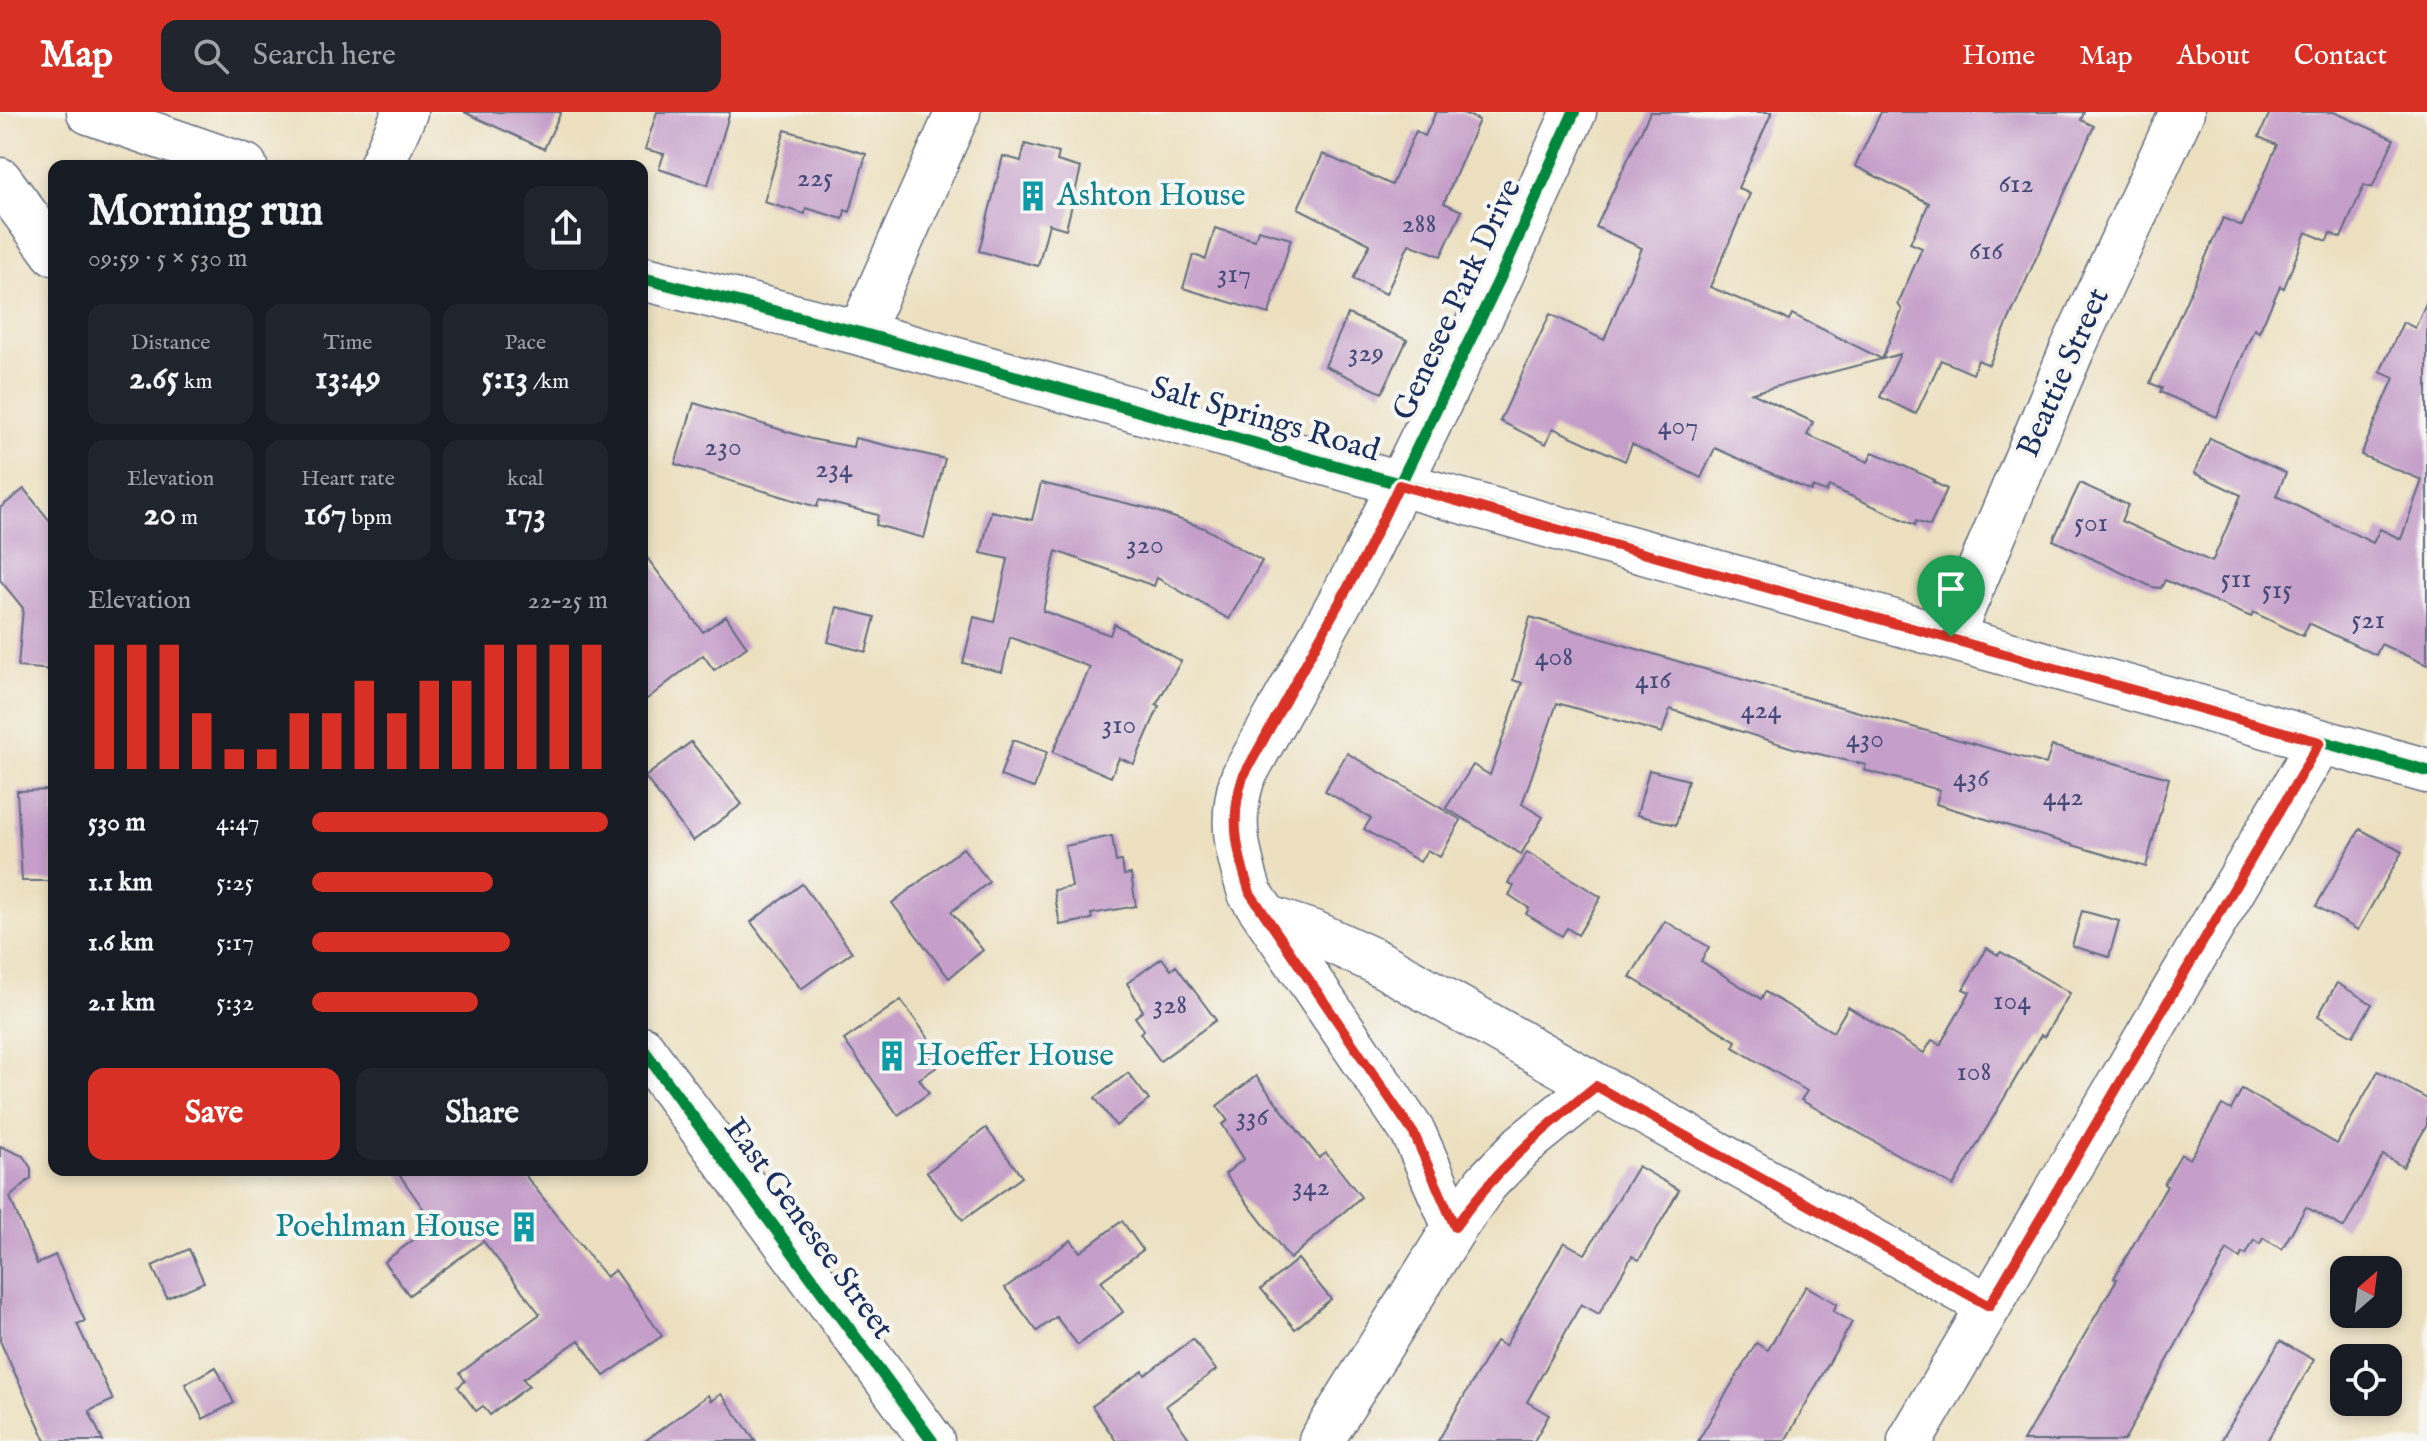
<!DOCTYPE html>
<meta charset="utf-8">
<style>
:root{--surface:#171b24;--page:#20242c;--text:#f1f3f6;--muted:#9ea1a6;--accent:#d93025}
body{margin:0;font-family:"IM FELL English",serif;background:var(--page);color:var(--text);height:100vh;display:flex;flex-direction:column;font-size:30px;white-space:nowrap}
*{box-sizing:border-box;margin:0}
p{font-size:26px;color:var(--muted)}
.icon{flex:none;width:44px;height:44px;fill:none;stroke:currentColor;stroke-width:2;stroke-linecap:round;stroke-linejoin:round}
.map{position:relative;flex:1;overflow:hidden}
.details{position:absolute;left:48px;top:48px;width:600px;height:1016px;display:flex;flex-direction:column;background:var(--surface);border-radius:16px;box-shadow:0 4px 12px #0003}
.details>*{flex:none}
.needle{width:52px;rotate:28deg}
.controls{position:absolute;left:2330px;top:1144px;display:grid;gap:16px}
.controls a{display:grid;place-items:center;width:72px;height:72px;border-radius:16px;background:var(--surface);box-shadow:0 4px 12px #0003;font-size:40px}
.pin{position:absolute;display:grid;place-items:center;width:68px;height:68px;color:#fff;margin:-82px -34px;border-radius:50% 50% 50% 0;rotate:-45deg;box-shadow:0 0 8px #0007}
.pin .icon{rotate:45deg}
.round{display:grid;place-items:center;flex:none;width:84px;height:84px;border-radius:16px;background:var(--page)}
.summary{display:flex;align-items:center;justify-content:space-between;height:136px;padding:0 40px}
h1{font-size:44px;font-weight:700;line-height:60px}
.metrics{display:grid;grid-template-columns:repeat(3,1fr);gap:12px;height:136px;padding:8px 40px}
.metrics div{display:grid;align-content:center;border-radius:16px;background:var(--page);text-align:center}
.metrics b{font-size:34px;font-weight:700}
.metrics small{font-size:22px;font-weight:400}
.metrics p{font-size:22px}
.chart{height:224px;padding:16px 40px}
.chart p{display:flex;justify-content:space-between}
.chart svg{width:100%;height:144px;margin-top:8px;stroke:var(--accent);stroke-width:6}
.primary-button{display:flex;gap:16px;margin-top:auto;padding:16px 40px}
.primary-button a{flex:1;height:92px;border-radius:16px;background:var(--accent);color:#fff;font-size:32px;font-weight:700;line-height:92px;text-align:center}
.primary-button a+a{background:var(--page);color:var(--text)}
ul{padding:0 40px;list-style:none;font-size:26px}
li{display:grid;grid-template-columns:128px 96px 1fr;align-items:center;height:60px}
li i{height:20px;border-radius:10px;background:var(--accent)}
header{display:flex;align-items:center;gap:48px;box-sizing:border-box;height:112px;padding:0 40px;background:var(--accent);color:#fff}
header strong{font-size:38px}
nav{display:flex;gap:44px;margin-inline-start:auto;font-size:28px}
.search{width:560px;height:72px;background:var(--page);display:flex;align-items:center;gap:20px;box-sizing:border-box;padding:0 28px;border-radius:16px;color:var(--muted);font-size:30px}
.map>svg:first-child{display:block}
.building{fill:#c59ec9}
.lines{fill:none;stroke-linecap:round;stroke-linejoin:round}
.street-casing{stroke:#646d80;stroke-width:47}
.secondary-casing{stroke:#646d80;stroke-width:47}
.primary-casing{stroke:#646d80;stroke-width:47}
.street{stroke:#fff;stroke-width:44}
.secondary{stroke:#fff;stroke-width:44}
.primary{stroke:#fff;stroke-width:44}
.cycleway-casing{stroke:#f6f6f2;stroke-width:17}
.cycleway{stroke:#00873e;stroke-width:12}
.route-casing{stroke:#fff;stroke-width:16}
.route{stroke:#d93025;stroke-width:10}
.labels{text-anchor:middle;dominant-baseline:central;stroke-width:8;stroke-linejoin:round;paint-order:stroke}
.number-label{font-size:28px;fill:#464b79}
.culture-label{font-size:32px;fill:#0d838f;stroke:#f6f6f2;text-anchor:start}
.street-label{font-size:32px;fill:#1b2f5e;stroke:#f6f6f2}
</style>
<header>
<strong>Map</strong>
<div class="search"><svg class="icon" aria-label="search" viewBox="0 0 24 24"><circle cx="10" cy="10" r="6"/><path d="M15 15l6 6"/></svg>Search here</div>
<nav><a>Home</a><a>Map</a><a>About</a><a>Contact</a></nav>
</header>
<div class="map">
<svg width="2427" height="1329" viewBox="0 0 2427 1329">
<rect width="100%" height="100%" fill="#f6f6f2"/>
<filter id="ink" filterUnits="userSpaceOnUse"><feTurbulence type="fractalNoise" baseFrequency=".0125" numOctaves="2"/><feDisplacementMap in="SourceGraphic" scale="16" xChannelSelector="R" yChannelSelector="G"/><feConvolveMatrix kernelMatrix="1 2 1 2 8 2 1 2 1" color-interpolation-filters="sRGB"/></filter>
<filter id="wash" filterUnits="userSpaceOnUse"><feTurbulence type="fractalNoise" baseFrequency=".006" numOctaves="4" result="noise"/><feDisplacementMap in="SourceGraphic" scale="32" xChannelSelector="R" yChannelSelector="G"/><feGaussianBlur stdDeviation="1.8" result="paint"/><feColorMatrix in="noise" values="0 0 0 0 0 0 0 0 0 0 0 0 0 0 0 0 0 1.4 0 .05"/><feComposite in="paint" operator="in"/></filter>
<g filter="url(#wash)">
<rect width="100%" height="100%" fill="#ece0c0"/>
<g id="blocks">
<g class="building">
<path d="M464,0h97l-17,37z"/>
<path d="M657,0h73l-22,73 -49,-16 5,-15 -19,-5z"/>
<path d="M1436,0h25l18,8 -35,83 18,8 -21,45 -32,-12 -23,50 -33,-15 17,-35 -72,-36 25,-54 69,31 24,-54 9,5z"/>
<path d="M1650,0h122l-34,76 12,6 -40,93 79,33 3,-6 90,45 -130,34 61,29 -6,13 61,27 5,-10 62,28 -2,2 14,7 -17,37 -14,-5 -1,4 -86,-39 -3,6 -14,-5 -1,4 -96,-43 -14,30 -69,-34 -7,17 -72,-33 -7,16 -46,-23 50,-107 54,26 38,-92 -46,-21z"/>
<path d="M1881,0h203l-3,8 13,6 -105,239 -11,-5 -5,14 -32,-14 -25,54 -36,-17 20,-43 -18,5 20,-49 -4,-6 24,-56 -12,-5 19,-40 -74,-37z"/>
<path d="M2270,0h64l60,27 -22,49 -8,-3 -23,53 -11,-5 -3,8 -21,-9 -22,56 -4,-2 -21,46 -5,-3 -37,88 -57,-25 2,-4 -12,-5 73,-165 19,8 35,-81 -18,-8z"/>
<path d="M785,18l81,24 -16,58 -5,-2 -2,9 -37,-11 -1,6 -41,-12z"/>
<path d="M1025,32l34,9 -2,8 24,7 -15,61 -17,-5 -11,42 -59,-15 24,-95 18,5z"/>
<path d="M1215,116l40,12 3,-10 33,9 -22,75 -86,-26 10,-33 13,4z"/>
<path d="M2427,189v364l-46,-21 -5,11 -67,-32 -6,13 -50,-24 -2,5 -86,-37 -4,8 -9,-1 -99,-47 27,-57 48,22 -7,16 91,41 29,-67 -47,-22 16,-35 76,35 -10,23 97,47 7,-14 21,10 21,-59 -61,-25 33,-77 -14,-6 23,-50 12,6z"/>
<path d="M1348,202l59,26 -25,53 -57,-27z"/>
<path d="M694,291l117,36 42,8 2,-9 90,21 -21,79 -48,-13 2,-10 -59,-15 -2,7 -142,-43z"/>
<path d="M1041,371l106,25 57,20 58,33 -33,58 -72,-41 -3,8 -98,-35 -13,60 67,24 4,-11 67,37 -25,44 3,1 -25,58 -15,-6 -8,19 -58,-25 37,-85 -80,-30 -8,35 -39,-9 11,-46 20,5 14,-63 -27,-6 10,-42 41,9z"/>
<path d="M24,377l30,37v144l-36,-3 5,-59 -23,-28v-72z"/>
<path d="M642,439l61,81 23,-16 21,31 -33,23 -11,-15 -61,48z"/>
<path d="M837,495l38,10 -9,35 -38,-10z"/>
<path d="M1530,505l167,50 349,97 6,-18 117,32 -23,89 -210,-63 4,-14 -76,-20 2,-5 -73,-17 -123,-39 -8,24 -105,-30 -35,101 21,13 -22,37 -75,-46 27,-43 17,10 32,-92 -9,-3z"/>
<path d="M1013,628l34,12 -13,36 -34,-12z"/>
<path d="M691,630l51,62 -49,37 -48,-64z"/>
<path d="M1347,641l114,67 -21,37 -13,-7 -7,12 -56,-33 7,-11 -46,-27z"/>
<path d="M1649,658l39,10 -12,45 -39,-10z"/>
<path d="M54,678v91h-32l-5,-90z"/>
<path d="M2360,717l42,23 -44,78 -42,-24z"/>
<path d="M1112,724l4,26 6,-1 2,14 7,-1 5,32 -45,8 1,5 -32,6 -6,-35 18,-3 -7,-41z"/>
<path d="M963,736l26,34 -38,30 32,38 -34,28 -57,-75z"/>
<path d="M1527,740l74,45 -23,38 -11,-7 -5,8 -36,-22 3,-6 -20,-13 5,-9 -6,-3z"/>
<path d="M802,772l50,68 -51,37 -50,-67z"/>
<path d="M2082,799l37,10 -10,36 -37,-11z"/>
<path d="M1665,809l44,26 -8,14 60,38 4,-7 68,40 15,-25 76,46 8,-13 8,5 30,-53 -7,-3 24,-41 11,7 3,-3 69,41 -26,44 -3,-2 -88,151 -152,-86 6,-9 -74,-44 3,-6 -106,-64z"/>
<path d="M1162,846l9,12 5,-4 40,54 -56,41 -20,-28 4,-3 -9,-13 8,-6 -16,-28z"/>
<path d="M2337,871l35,21 -19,32 -35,-20z"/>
<path d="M901,888l28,39 -8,5 16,23 -18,12 10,14 -31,22 -54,-75z"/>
<path d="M2378,959l49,28v26l-24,42 -20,-12 -39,73 -38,-21 -24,42 -19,-11 -3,6 -6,-4 -8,15 -4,-2 -2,5 -13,-8 -103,191h-101l94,-162 -3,-1 53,-92 -3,-2 17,-30 9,5 32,-54 9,5 11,-21 95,55z"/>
<path d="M1128,961l21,27 -33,26 -21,-28z"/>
<path d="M1256,964l63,82 7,-5 35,44 -71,62 -65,-85 19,-15 -22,-35 6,-3 -11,-15z"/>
<path d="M986,1016l36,49 -59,43 -36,-48z"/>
<path d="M0,1034l23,10 8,12v10l-21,19 27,67 18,-9 30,66 -8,3 36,76 -24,11 14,30h-57l-46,-100z"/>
<path d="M1638,1054l41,24 -40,70 -7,-4 -33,58 -18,-10 -54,98 22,13 -15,26h-96l58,-100 9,5 59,-104 21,12z"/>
<path d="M396,1058h125l85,107 9,-7 47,66 -58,40 -25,-36 -56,39 6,7 -39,29 -7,-9 -7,5 -18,-24 7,-6 -5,-8 80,-59 -57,-73 -74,54 -25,-33 50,-38z"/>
<path d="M1122,1109l21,29 -42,31 22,31 -45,33 -22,-28 -19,14 -32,-43 66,-48 9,12z"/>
<path d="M189,1137l15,33 -37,16 -15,-32z"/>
<path d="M1298,1147l33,40 -36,30 -34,-40z"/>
<path d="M1806,1174l31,18 -4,7 19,11 -67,119h-87l58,-98 12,7z"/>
<path d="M1193,1227l23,31 -50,36 25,35h-75l-24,-35 51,-35 2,4z"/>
<path d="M2280,1229l34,19 -47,81h-46z"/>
<path d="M216,1255l18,36 -31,16 -18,-35z"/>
<path d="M721,1282l35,47h-111l63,-46 3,6z"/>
</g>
</g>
</g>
<g filter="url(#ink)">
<use href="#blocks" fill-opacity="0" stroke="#646d80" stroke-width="2"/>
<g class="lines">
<g class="street-casing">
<g id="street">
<path d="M381,54l24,-54"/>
<path d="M860,221l98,-221"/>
<path d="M1951,525l121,-287 110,-238"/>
<path d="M1268,806l46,15 61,28 614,345"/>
<path d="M1455,1115l-41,-93 -164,-241c-13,-41 -21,-75 -7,-116l121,-219 135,-278 75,-168"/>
<path d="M1321,1329l134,-214 31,-44 37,-38 73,-59"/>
<path d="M1910,1329l410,-699"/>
</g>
</g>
<g class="secondary-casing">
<g id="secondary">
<path d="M89,0l156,54"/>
<path d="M642,166l218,55 1567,438"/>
</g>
</g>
<g class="primary-casing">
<g id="primary">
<path d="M0,68l54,73"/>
<path d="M642,936l290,393"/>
</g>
</g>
<use href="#street" class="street"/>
<use href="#secondary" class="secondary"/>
<use href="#primary" class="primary"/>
<g class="cycleway-casing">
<g id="cycleway">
<path d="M642,166l218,55 1567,438"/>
<path d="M642,936l290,393"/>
<path d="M1455,1115l-41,-93 -164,-241c-13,-41 -21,-75 -7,-116l121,-219 135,-278 75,-168"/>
</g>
</g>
<use href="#cycleway" class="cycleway"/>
</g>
</g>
<g class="lines" filter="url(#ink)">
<g class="route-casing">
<path id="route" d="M1399,373l921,257 -331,564 -393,-220c-53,43 -101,84 -141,141l-41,-93 -164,-241c-13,-41 -21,-75 -7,-116l121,-219z"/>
</g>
<use href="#route" class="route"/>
</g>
<defs>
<g id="building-bare" transform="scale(2.4)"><path d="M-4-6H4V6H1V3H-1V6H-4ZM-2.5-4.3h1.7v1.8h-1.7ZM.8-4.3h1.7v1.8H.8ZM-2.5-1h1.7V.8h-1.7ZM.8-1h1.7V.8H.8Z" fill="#0f9aa8" stroke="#f6f6f2" stroke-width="2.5" paint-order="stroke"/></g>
</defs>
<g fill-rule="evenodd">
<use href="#building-bare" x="1033" y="84"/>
<use href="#building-bare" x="892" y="944"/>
<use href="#building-bare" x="524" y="1115"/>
</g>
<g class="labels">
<g class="number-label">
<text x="815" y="66">225</text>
<text x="2016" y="72">612</text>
<text x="1419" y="112">288</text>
<text x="1986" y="139">616</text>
<text x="1234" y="162">317</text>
<text x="1366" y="241">329</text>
<text x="1678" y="314">407</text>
<text x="723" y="335">230</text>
<text x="834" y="357">234</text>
<text x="2091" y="411">501</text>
<text x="1145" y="433">320</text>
<text x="2236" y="467">511</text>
<text x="2277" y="478">515</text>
<text x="2368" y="508">521</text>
<text x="1554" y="545">408</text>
<text x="1653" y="568">416</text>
<text x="1761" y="598">424</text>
<text x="1119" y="613">310</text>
<text x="1865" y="627">430</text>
<text x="1971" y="666">436</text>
<text x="2063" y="685">442</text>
<text x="2012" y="889">104</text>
<text x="1170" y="893">328</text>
<text x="1974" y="960">108</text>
<text x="1252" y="1005">336</text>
<text x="1311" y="1075">342</text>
</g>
<g class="culture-label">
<text x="1057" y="84">Ashton House</text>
<text x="916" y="944">Hoeffer House</text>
<text x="500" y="1115" text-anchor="end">Poehlman House</text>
</g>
<g class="street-label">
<text transform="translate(1458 188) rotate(-65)">Genesee Park Drive</text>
<text transform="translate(2064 261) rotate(-66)">Beattie Street</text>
<text transform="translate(1265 308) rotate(16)">Salt Springs Road</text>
<text transform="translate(808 1117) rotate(54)">East Genesee Street</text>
</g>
</g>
</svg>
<div class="controls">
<a><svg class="needle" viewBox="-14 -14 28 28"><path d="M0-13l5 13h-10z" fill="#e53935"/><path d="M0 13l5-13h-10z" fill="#9ea1a6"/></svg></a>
<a><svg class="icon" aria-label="locate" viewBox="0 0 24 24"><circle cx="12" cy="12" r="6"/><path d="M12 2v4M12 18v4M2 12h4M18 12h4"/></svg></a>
</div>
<div class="pin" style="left:1951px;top:525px;background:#1e9e55"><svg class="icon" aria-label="arrive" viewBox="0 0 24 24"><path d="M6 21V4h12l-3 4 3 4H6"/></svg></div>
<section class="details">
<div class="summary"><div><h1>Morning run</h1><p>09:59 · 5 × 530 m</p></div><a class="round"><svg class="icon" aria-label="share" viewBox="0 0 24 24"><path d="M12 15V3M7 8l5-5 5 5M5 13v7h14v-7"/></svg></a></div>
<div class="metrics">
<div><p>Distance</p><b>2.65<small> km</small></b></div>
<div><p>Time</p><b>13:49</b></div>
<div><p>Pace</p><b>5:13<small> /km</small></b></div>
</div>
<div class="metrics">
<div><p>Elevation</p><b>20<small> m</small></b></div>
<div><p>Heart rate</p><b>167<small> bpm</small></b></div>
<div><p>kcal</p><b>173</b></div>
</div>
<div class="chart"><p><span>Elevation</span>22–25 m</p>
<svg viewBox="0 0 160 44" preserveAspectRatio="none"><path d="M5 44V6M15 44V6M25 44V6M35 44V27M45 44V38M55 44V38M65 44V27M75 44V27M85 44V17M95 44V27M105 44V17M115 44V17M125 44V6M135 44V6M145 44V6M155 44V6"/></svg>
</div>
<ul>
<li><b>530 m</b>4:47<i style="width:100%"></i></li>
<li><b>1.1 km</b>5:25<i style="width:61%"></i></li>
<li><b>1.6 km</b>5:17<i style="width:67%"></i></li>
<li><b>2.1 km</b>5:32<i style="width:56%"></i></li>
</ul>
<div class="primary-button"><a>Save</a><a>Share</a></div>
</section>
</div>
